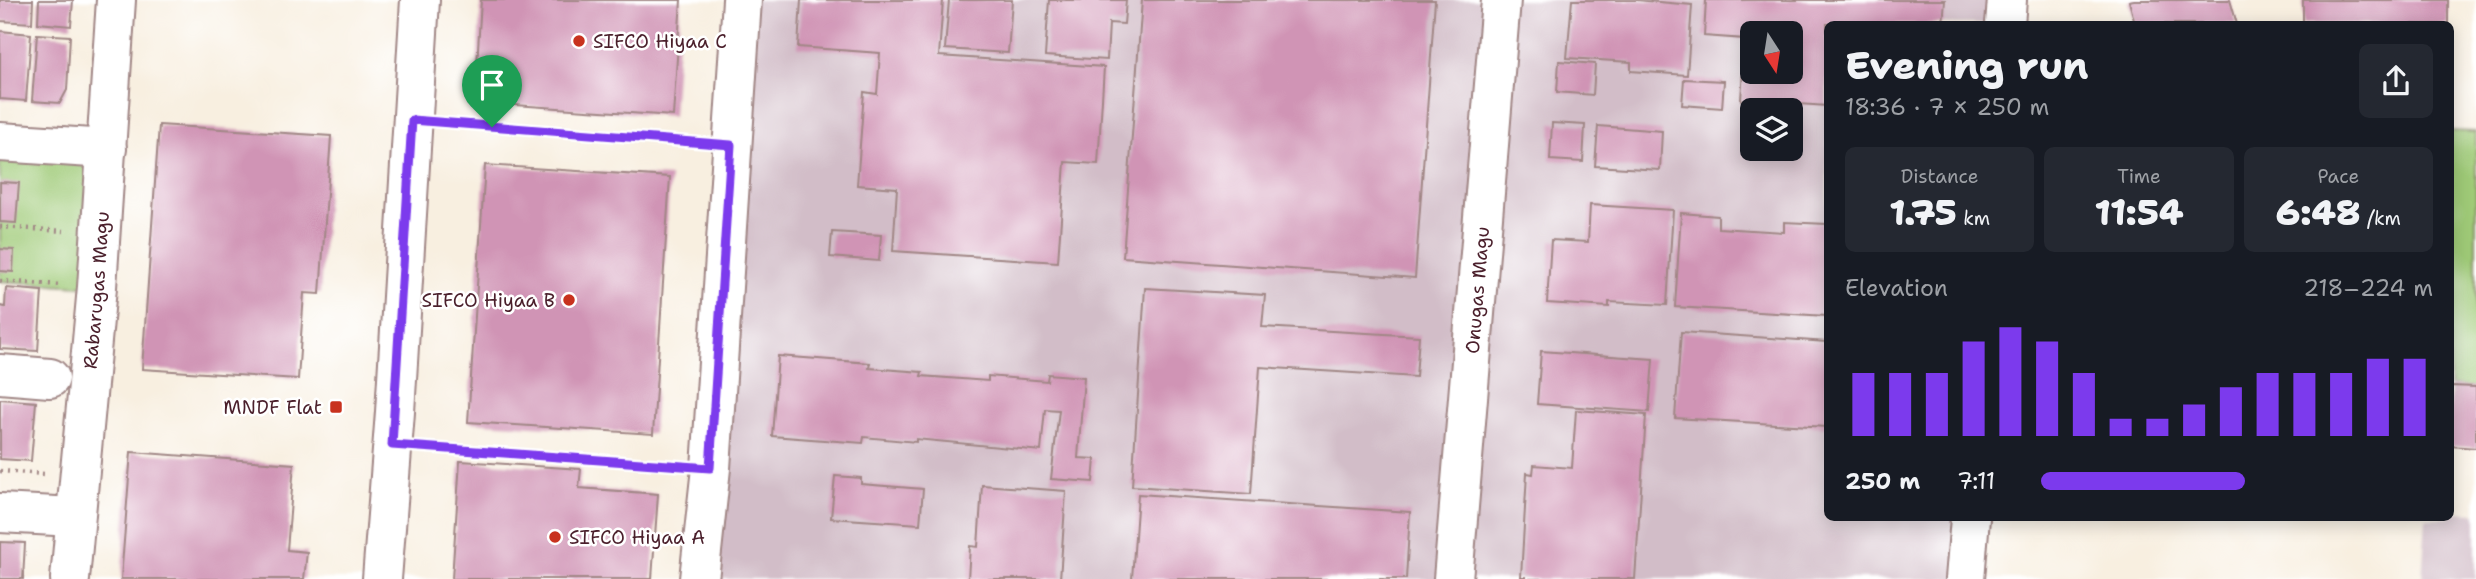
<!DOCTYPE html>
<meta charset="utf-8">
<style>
:root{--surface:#171b24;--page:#242831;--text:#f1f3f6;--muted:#9ea1a6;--accent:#7c3aed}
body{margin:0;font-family:"Shantell Sans",sans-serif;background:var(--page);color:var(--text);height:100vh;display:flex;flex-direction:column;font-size:26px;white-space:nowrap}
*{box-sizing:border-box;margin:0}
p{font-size:23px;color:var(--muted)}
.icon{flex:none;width:38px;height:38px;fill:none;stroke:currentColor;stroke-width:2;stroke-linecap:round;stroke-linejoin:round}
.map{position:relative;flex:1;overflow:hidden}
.drawer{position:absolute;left:1824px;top:21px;width:630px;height:500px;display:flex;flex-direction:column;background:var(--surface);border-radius:10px;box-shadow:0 4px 18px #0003}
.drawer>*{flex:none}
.needle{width:46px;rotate:168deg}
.controls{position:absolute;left:1740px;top:21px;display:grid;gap:14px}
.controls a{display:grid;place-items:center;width:63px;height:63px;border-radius:10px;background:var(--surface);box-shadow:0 4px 18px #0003;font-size:35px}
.pin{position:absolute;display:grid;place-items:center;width:60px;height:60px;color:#fff;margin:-72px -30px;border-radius:50% 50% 50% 0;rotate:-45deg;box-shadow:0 0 7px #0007}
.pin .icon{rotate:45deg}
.round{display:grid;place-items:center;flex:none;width:74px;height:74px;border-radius:10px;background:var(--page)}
.head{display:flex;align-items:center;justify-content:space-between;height:119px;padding:0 21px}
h1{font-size:38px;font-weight:800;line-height:52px}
.figures{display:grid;grid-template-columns:repeat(3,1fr);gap:10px;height:119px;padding:7px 21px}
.figures div{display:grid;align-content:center;border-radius:10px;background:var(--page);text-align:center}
.figures b{font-size:35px;font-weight:800}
.figures small{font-size:19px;font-weight:400}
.figures p{font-size:19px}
.chart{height:196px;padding:14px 21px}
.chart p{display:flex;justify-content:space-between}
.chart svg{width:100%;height:126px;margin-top:7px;stroke:var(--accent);stroke-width:6}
ul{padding:0 21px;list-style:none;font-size:23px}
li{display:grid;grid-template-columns:112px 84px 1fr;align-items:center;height:52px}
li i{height:18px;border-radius:9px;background:var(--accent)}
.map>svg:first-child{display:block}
.industrial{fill:#d2bdc8;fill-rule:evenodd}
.green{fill:#9fca77;stroke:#747451;stroke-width:2}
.building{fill:#d094b5;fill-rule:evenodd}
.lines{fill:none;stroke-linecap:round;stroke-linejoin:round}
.minor-casing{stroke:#a18786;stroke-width:42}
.path{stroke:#a18786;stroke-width:4.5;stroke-dasharray:2 5;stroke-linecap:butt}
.minor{stroke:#fff;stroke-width:38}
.route-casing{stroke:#fff;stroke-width:14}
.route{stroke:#7c3aed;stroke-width:9}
.poi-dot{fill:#c8321e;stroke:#fff;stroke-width:2.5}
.labels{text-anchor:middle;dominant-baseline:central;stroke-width:5;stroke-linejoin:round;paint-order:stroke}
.poi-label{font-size:19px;fill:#4a1f2b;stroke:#fff;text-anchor:start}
.street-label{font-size:19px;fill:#4a1f2b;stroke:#fff}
</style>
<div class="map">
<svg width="2476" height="579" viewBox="0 0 2476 579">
<rect width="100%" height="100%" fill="#fff"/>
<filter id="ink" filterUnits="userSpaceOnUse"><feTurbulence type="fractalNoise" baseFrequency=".0143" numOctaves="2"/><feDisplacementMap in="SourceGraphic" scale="14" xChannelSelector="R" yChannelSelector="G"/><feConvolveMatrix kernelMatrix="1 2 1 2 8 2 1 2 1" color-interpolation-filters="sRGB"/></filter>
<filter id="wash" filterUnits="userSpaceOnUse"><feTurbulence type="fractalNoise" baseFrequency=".00686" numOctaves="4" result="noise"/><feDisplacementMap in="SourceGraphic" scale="28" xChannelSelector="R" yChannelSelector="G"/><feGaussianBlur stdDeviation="1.57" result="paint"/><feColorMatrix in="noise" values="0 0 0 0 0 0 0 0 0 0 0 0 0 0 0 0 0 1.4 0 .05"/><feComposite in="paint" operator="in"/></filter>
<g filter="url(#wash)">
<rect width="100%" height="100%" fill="#f8efe0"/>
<g class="industrial">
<path d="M742,0h1264l-1,24h-178v494h141l-4,61h-1265zM1752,33h38v39h-38zM1752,110h38v39h-38z"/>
<path d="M2450,512l26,1v66h-54l4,-61h24z"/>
</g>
<g class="green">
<path d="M2450,131l26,1v255l-26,-1z"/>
<path d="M0,142l107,7 -10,138 -97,-6z"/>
</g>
<g id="blocks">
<g class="building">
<path d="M0,0h33l-1,23 -32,-2z"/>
<path d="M39,0h34l-2,26 -33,-3z"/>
<path d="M481,0h200l-8,116 -187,-13 1,-20 -11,-1z"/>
<path d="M801,0h142l-4,56 165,11 -6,97 -33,-2 -7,100 -165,-11 4,-63 -40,-3 7,-93 13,2 3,-41 -82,-6z"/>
<path d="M949,0h63l-4,53 -63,-4z"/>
<path d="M1049,0h77l-2,24 -15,-1 -2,37 -62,-4z"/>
<path d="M1142,0h293l-20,278 -292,-21z"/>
<path d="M1572,0h64l56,5 -5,70 -56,-4v-9l-64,-4z"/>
<path d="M1706,0h239l-2,24h-116v82l-86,-6 4,-61 -41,-3zM1752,33h38v39h-38z"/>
<path d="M2134,0h96l7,24h-102l-6,-23z"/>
<rect x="2303" y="0" width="145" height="24"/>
<path d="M0,31l31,3 -5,67 -26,-2z"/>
<path d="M37,34l33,2 -3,54 -7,13 -28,-2z"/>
<path d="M1559,61l36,3 -2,31 -36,-3z"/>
<path d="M1684,79l40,2 -2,27 -40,-3z"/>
<path d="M1552,123l33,2 -2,37 -33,-2z"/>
<path d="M159,125l172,11 -11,158 -16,-1 -6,86 -156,-10z"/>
<path d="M1598,126l64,5 -2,39 -65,-4z"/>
<path d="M485,165l185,12 -17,257 -185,-12z"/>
<path d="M0,182l19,1 -3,40 -16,-1z"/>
<path d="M1590,205l83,5 -6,95 -58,-3v5l-62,-4 4,-63 37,2z"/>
<path d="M1681,213l37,3v12l66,4v-10l43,2v92l-152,-9z"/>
<path d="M832,232l49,3 -2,26 -49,-4z"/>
<path d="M0,249l14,1 -1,22 -13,-1z"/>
<path d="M6,288l36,3 -4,60 -38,-2v-43l5,1z"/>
<path d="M1145,288l120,7 -3,32 157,9 -3,41 -156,-10 -9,127 -119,-8z"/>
<path d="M1681,332l146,10v85l-152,-9z"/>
<path d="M1541,351l112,8 -4,53 -112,-8z"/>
<path d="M778,356l92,7 -1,5 53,4 -1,4 67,5v-5l59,5 1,-7 36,3 -6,81 17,1 -2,23 -42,-3 8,-69 -14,-1 -4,42 -125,-12v3l-52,-5 -1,6 -91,-7z"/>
<path d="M2450,386l26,1v61l-26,-2z"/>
<path d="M0,399l36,3 -5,59 -31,-2z"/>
<path d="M1576,410l70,5 -11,164h-109v-2h-5l6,-104 6,1 1,-9 38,3z"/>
<path d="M131,452l163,12 -7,86 20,2 -3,27h-183z"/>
<path d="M460,461l121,8 -2,19 79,6 -6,85h-200z"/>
<path d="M835,476l26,2v6l62,5 -3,35 -89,-6z"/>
<path d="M982,485l84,6 -6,88h-92l2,-33 8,1z"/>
<path d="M1138,494l272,18 -4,67h-274z"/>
<path d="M0,542l25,1 -2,36h-23z"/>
</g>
</g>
</g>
<g filter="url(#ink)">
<use href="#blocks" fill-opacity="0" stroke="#a18786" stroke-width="2"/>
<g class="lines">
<g class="minor-casing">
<g id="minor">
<path d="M2005,24l2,-24"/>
<path d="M0,142l107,7"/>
<path d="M0,374l50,4"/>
<path d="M0,513l74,4"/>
<path id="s1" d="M70,579l27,-292 19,-287"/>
<path d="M382,579l13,-167 25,-412"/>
<path d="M699,579l12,-111 31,-468"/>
<path id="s2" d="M1453,579l48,-579"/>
<path d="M1965,579l5,-61"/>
</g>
</g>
<g class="path">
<path d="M450,123l246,19"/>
<path d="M0,227l64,4"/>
<path d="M0,281l61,4"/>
<path d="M429,448l246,18"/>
<path d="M0,471l45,3"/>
</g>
<use href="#minor" class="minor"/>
</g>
</g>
<g class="lines" filter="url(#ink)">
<g class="route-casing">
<path id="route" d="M412,120l319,25 -21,323 -318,-23z"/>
</g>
<use href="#route" class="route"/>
</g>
<g class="poi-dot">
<circle cx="579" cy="41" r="7"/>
<circle cx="569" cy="300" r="7"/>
<rect x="329" y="400" width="14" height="14" rx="3.5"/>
<circle cx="555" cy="537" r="7"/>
</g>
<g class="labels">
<g class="poi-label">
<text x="593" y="41">SIFCO Hiyaa C</text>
<text x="555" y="300" text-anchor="end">SIFCO Hiyaa B</text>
<text x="322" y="407" text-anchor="end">MNDF Flat</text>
<text x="569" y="537">SIFCO Hiyaa A</text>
</g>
<g class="street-label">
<text stroke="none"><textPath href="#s2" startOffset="290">Onugas Magu</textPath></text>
<text stroke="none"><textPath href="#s1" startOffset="290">Rabarugas Magu</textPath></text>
</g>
</g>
</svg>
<div class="controls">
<a><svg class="needle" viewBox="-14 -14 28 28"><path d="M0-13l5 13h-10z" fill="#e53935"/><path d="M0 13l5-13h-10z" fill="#9ea1a6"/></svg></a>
<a><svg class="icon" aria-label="layers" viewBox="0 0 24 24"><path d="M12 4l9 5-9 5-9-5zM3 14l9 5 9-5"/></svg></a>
</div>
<div class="pin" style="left:492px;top:127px;background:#1e9e55"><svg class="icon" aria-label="arrive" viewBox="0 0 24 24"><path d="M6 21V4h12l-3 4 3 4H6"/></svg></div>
<section class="drawer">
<div class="head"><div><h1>Evening run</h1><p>18:36 · 7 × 250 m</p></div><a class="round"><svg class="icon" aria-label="share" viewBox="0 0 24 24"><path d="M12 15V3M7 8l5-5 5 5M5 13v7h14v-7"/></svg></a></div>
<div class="figures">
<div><p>Distance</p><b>1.75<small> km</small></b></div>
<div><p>Time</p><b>11:54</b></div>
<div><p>Pace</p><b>6:48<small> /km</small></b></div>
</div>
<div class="chart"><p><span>Elevation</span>218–224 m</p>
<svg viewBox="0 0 160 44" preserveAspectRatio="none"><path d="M5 44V22M15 44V22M25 44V22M35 44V11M45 44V6M55 44V11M65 44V22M75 44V38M85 44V38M95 44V33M105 44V27M115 44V22M125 44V22M135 44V22M145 44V17M155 44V17"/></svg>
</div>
<ul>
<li><b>250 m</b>7:11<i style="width:52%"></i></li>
</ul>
</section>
</div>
